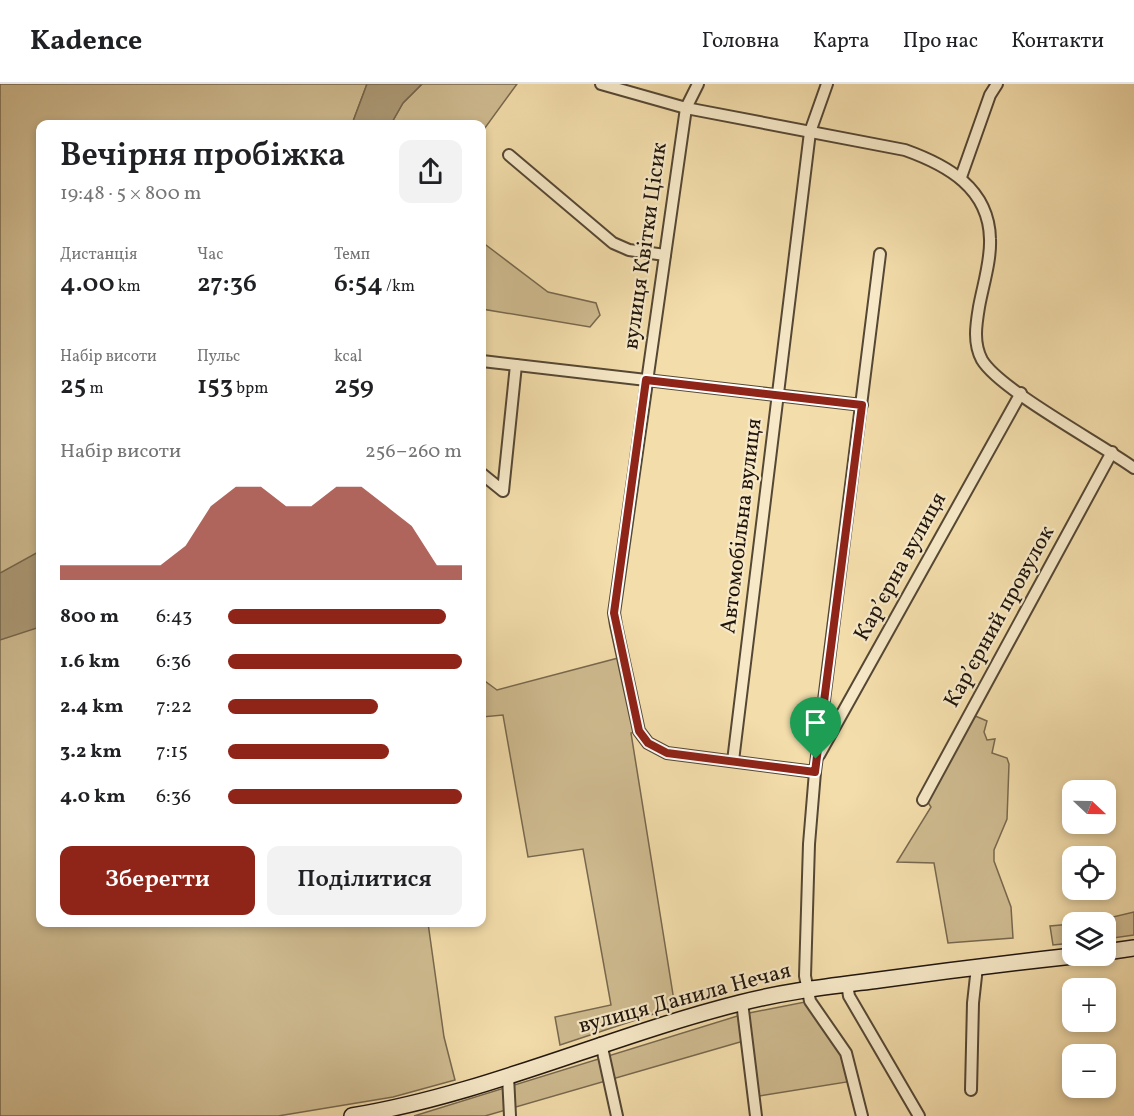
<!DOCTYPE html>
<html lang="uk">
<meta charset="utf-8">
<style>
:root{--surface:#fff;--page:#f2f2f2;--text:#202124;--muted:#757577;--line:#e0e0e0;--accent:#8f2418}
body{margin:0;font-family:Vollkorn,serif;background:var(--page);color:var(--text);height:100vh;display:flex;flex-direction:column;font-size:22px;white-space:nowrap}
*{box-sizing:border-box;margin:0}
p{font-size:20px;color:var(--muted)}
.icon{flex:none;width:33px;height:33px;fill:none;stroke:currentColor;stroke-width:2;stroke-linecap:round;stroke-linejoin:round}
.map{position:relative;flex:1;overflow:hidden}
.sheet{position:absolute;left:36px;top:36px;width:450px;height:807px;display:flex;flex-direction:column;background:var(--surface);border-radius:12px;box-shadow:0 3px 9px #0003}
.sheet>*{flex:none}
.needle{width:39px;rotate:112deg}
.buttons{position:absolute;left:1062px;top:696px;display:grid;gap:12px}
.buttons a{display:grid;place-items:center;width:54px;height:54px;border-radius:12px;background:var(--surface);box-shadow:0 3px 9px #0003;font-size:30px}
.pin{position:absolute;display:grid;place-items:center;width:51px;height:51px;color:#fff;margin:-62px -26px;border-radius:50% 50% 50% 0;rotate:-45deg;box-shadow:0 0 6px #0007}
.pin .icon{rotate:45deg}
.round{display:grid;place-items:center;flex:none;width:63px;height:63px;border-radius:12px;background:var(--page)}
.headline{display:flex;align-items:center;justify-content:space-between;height:102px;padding:0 24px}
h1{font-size:33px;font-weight:600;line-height:45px}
.metrics{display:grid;grid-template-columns:repeat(3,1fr);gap:9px;height:102px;padding:6px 24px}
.metrics div{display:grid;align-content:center}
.metrics b{font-size:26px;font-weight:600}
.metrics small{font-size:16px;font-weight:400}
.metrics p{font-size:16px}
.chart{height:168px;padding:12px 24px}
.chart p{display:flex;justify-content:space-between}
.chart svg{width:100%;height:108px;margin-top:6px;fill:var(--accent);opacity:.7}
.action{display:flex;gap:12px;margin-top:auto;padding:12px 24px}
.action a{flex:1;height:69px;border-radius:12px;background:var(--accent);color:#fff;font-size:24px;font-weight:600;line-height:69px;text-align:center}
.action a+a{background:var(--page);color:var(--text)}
ul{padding:0 24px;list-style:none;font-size:20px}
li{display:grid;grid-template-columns:96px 72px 1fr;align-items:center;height:45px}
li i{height:15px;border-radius:8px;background:var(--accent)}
header{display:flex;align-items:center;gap:36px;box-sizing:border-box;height:84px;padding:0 30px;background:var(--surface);border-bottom:2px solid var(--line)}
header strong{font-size:28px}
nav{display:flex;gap:33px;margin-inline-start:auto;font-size:21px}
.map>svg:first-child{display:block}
.green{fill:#cfbb90;stroke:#77684e;stroke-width:1.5}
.water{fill:#ab9975;stroke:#73644b;stroke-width:1.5}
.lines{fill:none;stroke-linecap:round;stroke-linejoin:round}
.street-casing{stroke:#544734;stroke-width:14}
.secondary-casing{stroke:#1f150d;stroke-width:18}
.street{stroke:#f7e9c8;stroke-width:10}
.secondary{stroke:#f7e9c8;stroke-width:15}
.route-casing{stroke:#fff;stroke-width:12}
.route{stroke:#8f2418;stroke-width:8}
.labels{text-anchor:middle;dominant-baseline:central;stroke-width:4.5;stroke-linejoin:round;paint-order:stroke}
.street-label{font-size:22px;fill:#1f150d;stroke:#f7e9c8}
</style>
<header>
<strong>Kadence</strong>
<nav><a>Головна</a><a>Карта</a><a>Про нас</a><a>Контакти</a></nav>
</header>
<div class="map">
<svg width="1134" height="1032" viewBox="0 0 1134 1032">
<rect width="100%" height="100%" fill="#f3ddab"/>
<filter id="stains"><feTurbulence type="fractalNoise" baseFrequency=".00333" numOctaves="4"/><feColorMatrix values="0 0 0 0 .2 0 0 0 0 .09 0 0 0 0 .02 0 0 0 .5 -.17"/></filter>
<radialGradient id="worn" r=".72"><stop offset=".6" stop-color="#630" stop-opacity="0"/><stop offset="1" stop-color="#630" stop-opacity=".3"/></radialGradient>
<g class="green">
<path d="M0,0h367l-15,40h-312v798l388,1 16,114 11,43 -62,17 -115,19h-278z"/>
<path d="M422,0h95l-35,48v-8h-91l12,-21z"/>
<path d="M482,158l66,50 48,11 4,12 -10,12 -108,-18z"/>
<path d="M622,573l17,74 -8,2 44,274 -115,38 -5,-28 56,-12 -28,-156 -55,8 -25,-142 -21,2v-38l15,11z"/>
<path d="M973,631l14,6 -3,11 3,8 8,-1 -3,14 15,5 2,6 -2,55 -13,31v11l17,46 2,31 -65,5 -14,-80 -37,-1 34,-55 -4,-6z"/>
<path d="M1134,828v23l-28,4v-17h-14z"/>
<path d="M1072,840v19l-19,2 -3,-19z"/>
<path d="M810,917l32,45 11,35 -100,16 -6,-57 -262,76h-71l330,-102z"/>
</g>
<g class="water">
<path d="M367,0h55l-19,19 -12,21h-39z"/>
<path d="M40,467v76l-40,13v-67z"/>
</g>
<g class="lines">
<g class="street-casing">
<g id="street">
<path d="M601,0l85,24 219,42c42,15 84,38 85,89 1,22 -7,46 -11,68 -3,18 -6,36 3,53 18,30 119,84 152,108"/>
<path d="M698,0l-12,24 -72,505 2,12 23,106 9,12 19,10 148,19"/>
<path d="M509,71l104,88 16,7 36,5"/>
<path d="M961,93l29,-82 7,-11"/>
<path d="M482,277l380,44"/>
<path d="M482,390l21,17 13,-126"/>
<path d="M819,671l202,-362"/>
<path d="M733,677l77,-629 17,-48"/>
<path d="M923,716l189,-348"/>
<path d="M847,900l2,12 70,120"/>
<path d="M742,918l14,114"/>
<path d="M601,959l16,73"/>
<path d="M508,992l2,40"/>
<path d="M971,1006l2,-87 4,-36"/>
<path d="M862,1032l-16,-63 -36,-52 -5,-25 4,-132 6,-72 65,-518"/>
</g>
</g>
<g class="secondary-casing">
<g id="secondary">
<path d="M1106,868l28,-4"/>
<path d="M352,1032c133,-22 257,-80 388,-113 46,-12 93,-17 139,-23 65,-9 130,-17 194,-24"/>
</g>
</g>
<use href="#street" class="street"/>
<use href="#secondary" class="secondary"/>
</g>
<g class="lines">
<g class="route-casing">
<path id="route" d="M646,296l216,25 -47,367 -148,-19 -19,-10 -9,-12 -25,-118z"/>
</g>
<use href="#route" class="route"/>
</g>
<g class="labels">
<g class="street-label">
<text transform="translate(646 162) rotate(-82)">вулиця Квітки Цісик</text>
<text transform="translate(742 442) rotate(-83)">Автомобільна вулиця</text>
<text transform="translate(901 483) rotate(-61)">Карʼєрна вулиця</text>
<text transform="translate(1000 533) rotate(-61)">Карʼєрний провулок</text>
<text transform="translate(685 915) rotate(-15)">вулиця Данила Нечая</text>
</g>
</g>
<rect width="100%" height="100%" filter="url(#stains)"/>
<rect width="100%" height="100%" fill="url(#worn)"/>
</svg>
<div class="buttons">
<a><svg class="needle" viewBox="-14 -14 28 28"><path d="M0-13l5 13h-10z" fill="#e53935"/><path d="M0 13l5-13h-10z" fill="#757577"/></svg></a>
<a><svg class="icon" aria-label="locate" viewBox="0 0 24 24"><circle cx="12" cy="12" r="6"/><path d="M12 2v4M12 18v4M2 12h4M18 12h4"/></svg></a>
<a><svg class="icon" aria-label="layers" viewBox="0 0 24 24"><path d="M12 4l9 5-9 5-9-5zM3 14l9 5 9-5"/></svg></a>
<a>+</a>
<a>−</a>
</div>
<div class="pin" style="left:816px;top:675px;background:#1e9e55"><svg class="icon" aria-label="arrive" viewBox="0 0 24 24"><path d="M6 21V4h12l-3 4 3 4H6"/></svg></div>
<section class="sheet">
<div class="headline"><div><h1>Вечірня пробіжка</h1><p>19:48 · 5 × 800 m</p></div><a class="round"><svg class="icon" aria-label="share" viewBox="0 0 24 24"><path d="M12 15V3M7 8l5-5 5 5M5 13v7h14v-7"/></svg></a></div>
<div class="metrics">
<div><p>Дистанція</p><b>4.00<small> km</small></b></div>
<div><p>Час</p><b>27:36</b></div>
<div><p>Темп</p><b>6:54<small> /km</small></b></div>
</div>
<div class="metrics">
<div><p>Набір висоти</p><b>25<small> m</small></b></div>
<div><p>Пульс</p><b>153<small> bpm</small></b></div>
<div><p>kcal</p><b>259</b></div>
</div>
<div class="chart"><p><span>Набір висоти</span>256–260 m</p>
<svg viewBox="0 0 160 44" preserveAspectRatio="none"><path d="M0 44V38L10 38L20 38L30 38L40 38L50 30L60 14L70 6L80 6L90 14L100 14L110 6L120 6L130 14L140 22L150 38L160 38V44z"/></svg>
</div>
<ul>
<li><b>800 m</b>6:43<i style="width:93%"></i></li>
<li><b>1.6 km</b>6:36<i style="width:100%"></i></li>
<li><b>2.4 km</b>7:22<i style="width:64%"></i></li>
<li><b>3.2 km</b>7:15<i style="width:69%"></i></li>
<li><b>4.0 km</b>6:36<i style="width:100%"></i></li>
</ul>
<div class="action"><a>Зберегти</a><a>Поділитися</a></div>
</section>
</div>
